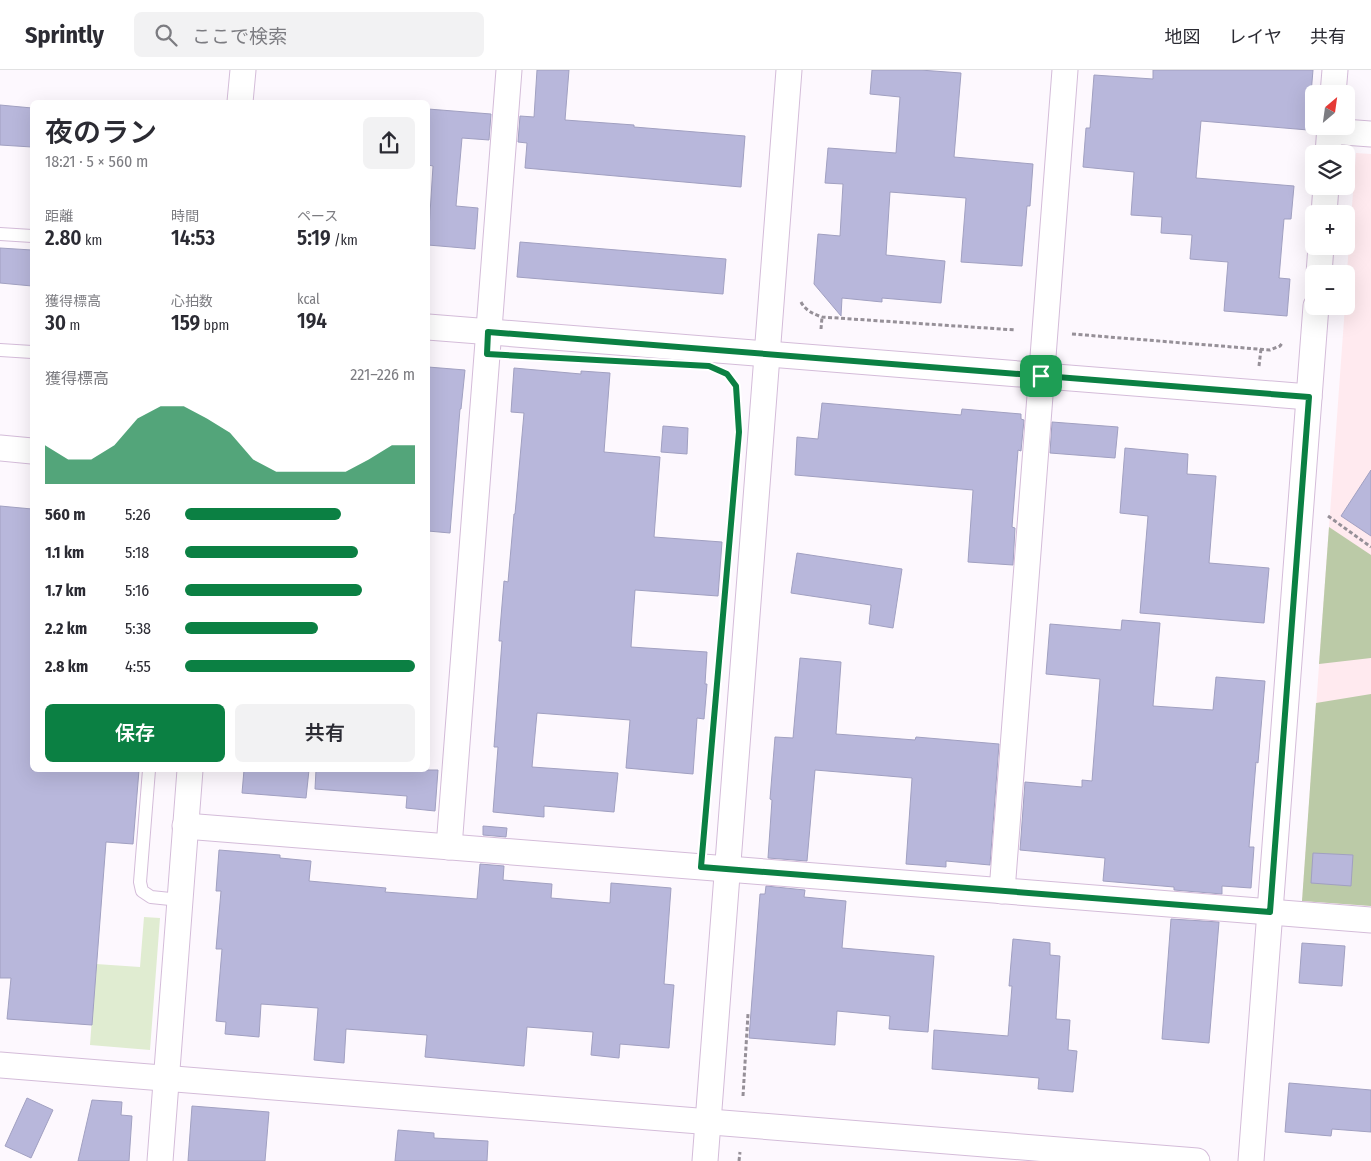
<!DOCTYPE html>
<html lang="ja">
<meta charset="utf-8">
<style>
:root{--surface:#fff;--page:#f2f2f3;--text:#2b2b33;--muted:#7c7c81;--line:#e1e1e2;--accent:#0b8043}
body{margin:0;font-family:"Fira Sans Condensed","Noto Sans JP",sans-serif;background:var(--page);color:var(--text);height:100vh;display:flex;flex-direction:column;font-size:19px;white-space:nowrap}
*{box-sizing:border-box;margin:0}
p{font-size:16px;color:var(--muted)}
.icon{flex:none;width:28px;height:28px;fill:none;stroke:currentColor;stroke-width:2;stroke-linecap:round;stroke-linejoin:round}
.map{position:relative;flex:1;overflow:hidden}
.sheet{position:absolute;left:30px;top:30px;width:400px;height:672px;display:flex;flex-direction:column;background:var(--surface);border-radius:8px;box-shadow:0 5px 20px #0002}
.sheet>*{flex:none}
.needle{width:32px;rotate:29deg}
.controls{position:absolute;left:1305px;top:15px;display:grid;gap:10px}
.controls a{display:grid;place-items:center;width:50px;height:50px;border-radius:8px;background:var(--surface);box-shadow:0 5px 20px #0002;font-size:25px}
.pin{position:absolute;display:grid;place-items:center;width:42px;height:42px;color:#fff;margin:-21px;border-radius:10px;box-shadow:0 2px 8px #0006}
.round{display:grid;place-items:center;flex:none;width:52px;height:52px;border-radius:8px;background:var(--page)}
.overview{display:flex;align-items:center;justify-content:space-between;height:85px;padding:0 15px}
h1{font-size:28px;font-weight:600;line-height:38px}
.stats{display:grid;grid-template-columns:repeat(3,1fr);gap:8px;height:85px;padding:5px 15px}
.stats div{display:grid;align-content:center}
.stats b{font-size:21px;font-weight:600}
.stats small{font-size:14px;font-weight:400}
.stats p{font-size:14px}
.chart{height:140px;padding:10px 15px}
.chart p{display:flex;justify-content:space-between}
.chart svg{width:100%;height:90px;margin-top:5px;fill:var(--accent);opacity:.7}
.primary-button{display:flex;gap:10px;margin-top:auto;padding:10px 15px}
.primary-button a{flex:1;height:58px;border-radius:8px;background:var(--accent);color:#fff;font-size:20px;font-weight:600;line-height:58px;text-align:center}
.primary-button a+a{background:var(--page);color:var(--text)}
ul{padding:0 15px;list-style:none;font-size:16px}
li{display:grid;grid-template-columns:80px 60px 1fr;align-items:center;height:38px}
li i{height:12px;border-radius:6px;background:var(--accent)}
header{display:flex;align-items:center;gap:30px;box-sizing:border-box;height:70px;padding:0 25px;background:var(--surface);border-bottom:1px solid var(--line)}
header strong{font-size:24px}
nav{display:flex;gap:28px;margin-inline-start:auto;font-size:18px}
.search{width:350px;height:45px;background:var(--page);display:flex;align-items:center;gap:12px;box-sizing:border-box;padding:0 18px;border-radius:8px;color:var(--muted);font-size:19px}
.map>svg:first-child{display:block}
.education{fill:#ffeaef}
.green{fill:#e0ecd1}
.forest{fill:#bbcaa7}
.building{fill:#b8b7db;stroke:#a1a0c1}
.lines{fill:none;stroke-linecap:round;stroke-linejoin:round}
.lane-casing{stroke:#d4bcd9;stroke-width:14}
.street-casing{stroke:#d4bcd9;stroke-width:27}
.path{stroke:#969098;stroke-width:3;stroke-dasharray:4 2.5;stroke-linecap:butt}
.lane{stroke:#fff;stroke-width:12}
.street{stroke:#fff;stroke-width:25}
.route-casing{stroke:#fff;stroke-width:10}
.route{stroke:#0b8043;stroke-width:6}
</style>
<header>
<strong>Sprintly</strong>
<div class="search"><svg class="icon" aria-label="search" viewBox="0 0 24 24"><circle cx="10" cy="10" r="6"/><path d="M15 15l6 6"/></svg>ここで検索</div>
<nav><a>地図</a><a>レイヤ</a><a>共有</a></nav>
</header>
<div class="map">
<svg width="1371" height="1091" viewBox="0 0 1371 1091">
<rect width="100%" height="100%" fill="#fdf8fe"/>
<path class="education" d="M1356,83l15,1v752l-69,-5 43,-595h1v-21z"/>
<path class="green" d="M144,847l16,1 -10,132 -60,-5 6,-81 44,3z"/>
<g class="forest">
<path d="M1329,457l42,28v103l-52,6z"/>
<path d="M1371,624v212l-69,-5 14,-198z"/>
</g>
<g class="building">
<path d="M537,0h32l-4,50 69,5v2l111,9 -4,51 -216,-19 2,-25 -9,-1 2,-26 14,1z"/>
<path d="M872,0h48l41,3 -7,84 79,7 -3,42h-3l-5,60 -61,-4 5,-64 -76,-6 -4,63 59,6 -4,42 -59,-5v4l-40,-4 -1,18 -27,-32 4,-50 22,2 3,-52 -18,-1 3,-35 68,5 4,-56 -30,-3z"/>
<path d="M1153,0h160l-5,60 -107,-9 -5,57 98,8 -3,33h-7l-5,59 11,1 -3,37 -63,-5 4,-49 -38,-3 2,-24 -31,-2 1,-16 -31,-2 3,-43 -51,-5 3,-39h4l4,-53 59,4z"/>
<path d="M0,35l32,3v39l-32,-2z"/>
<path d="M428,39l63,5 -2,26 -27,-2 -6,68 22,2 -3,41 -47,-4 5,-79 -5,-1z"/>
<path d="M520,172l206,17 -3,35 -206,-17z"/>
<path d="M0,178l32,2v36l-32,-3z"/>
<path d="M428,297l37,3 -4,39h-1l-10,124 -22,-2z"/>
<path d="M514,298l67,6v-3l29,2 -6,79 56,5 -6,80 68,5 -4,54 -83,-6 -4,57 76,5 -2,32h2l-3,35 -7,-1 -4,56 -67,-6 4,-48 -93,-7 -5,54 86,6 -4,39 -70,-6v11l-51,-5 5,-65h-4l8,-106h-3l5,-60 4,1 6,-68h1l9,-101 -13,-1z"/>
<path d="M822,333l139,12 1,-6 59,5v5l3,1 -3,31 -3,-1 -6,77 3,1 -2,37 -45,-3 5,-72 -178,-15 2,-38 21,2z"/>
<path d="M1052,352l66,5 -3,31 -65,-5z"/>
<path d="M663,356l25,2 -1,26 -26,-2z"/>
<path d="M1125,378l63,6 -1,20 29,2 -7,87 60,5 -5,55 -124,-10 8,-97 -28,-3z"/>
<path d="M1371,400v66l-30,-20z"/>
<path d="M0,436l32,3v261h107l-6,74 -27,-2 -14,183 -85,-6 4,-41h-11z"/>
<path d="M797,483l105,16 -9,59 -24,-4 2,-19 -80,-12z"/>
<path d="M1122,550l38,3 -7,83 60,4 3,-33 49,4 -7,82 -2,-1 -7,85h5l-3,41 -29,-2v8l-48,-4v-3l-71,-6 2,-23 -85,-8 5,-68 57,5v-7l10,1 8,-102 -54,-5 4,-50 71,6z"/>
<path d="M800,588l41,4 -5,72 79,6 1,-3 83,7 -9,121 -44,-4v6l-40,-3 6,-86 -97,-8 -8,91 -39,-3 4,-58 -2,-1 5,-62 18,1z"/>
<path d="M244,700h65l-3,28 -64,-5z"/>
<path d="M316,700h122l-3,41 -29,-3 1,-12 -92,-7z"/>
<path d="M483,756l24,2 -1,9 -23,-2z"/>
<path d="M219,780l61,5v3l31,3 -2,20 77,7 -1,4 92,7 3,-35 24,2 -1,14 49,4 -1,14 59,5 1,-20 60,5 -7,96 10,1 -5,63 -49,-4 -1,14 -28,-3 2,-23 -66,-5 -3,39 -99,-9 2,-22 -81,-6 -2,34 -30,-3 4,-52 -57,-4 -2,33 -34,-3 1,-12 -10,-1 6,-72h-6l5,-58h-5z"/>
<path d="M1313,783l40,2 -2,31 -40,-3z"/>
<path d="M766,816l39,4 -1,7 42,4 -4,47 92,8 -6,76 -39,-3 1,-13 -53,-5 -2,34 -86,-7 11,-144h5z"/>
<path d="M1171,849l48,3 -10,121 -47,-4z"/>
<path d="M1013,869l37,4v12l10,1 -4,63 14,1 -2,30 9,1 -4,41 -35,-3 1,-11 -107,-9 2,-39 74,6 4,-50h-3z"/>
<path d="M1302,873l43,3 -3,40 -43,-3z"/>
<path d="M1289,1013l82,7v42l-39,-3 -1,7 -46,-4z"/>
<path d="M27,1028l26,12 -22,48 -26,-12z"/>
<path d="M92,1030l30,2 -1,13 11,1 -3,45h-51z"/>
<path d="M192,1036l77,6 -4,49h-77z"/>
<path d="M398,1060l36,3v5l54,3 -1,20h-92z"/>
</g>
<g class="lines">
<g class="lane-casing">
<g id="lane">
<path d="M0,164l32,2"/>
<path d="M0,280l32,2"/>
<path d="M149,700l-9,112 2,9 9,6 29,3"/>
</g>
</g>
<g class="street-casing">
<g id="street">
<path d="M1333,24l2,-24"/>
<path d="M240,32l3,-32"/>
<path d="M1330,61l41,3"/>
<path d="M1328,84l2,-28"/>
<path d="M1324,144l2,-28"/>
<path d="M1319,204l2,-28"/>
<path d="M428,257l881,70"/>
<path d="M0,378l32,3"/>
<path d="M185,756l1186,94"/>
<path d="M449,777l60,-777"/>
<path d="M1002,821l63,-821"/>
<path d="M0,995l1197,96"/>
<path d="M160,1091l30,-391"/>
<path d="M705,1091l84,-1091"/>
<path d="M1251,1091l65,-855"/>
</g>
</g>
<g class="path">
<path d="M801,232c4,8 12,12 21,15l194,13"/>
<path d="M821,259l1,-12"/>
<path d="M1072,264l198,16 10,-4 3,-4"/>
<path d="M1259,296l2,-17"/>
<path d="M1328,446l43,31"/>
<path d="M743,1026l5,-82"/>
<path d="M739,1091l1,-9"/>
</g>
<use href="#lane" class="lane"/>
<use href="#street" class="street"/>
</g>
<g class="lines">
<g class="route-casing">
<path id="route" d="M488,262l821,65 -39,515 -569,-45 38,-435 -3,-46 -9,-12 -18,-8 -222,-12z"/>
</g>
<use href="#route" class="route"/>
</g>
</svg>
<div class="controls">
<a><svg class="needle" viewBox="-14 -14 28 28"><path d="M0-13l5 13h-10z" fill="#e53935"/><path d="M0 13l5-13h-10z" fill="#7c7c81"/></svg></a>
<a><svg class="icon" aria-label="layers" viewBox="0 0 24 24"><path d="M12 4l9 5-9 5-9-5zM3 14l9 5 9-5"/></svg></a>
<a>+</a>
<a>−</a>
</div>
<div class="pin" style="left:1041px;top:306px;background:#1e9e55"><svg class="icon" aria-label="arrive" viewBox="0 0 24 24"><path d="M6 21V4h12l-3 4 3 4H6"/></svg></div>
<section class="sheet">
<div class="overview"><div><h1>夜のラン</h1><p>18:21 · 5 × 560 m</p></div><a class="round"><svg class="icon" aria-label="share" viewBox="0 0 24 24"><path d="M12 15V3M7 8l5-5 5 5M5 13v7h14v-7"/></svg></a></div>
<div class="stats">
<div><p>距離</p><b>2.80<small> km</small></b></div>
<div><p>時間</p><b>14:53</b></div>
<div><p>ペース</p><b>5:19<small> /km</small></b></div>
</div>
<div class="stats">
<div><p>獲得標高</p><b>30<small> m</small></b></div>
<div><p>心拍数</p><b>159<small> bpm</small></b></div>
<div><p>kcal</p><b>194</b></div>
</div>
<div class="chart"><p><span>獲得標高</span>221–226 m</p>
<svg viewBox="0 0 160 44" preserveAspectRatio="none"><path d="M0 44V25L10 32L20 32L30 25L40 12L50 6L60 6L70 12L80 19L90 32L100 38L110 38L120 38L130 38L140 32L150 25L160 25V44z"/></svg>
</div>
<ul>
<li><b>560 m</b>5:26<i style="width:68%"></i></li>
<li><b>1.1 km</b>5:18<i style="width:75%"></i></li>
<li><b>1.7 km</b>5:16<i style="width:77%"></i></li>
<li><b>2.2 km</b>5:38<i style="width:58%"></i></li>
<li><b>2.8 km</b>4:55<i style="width:100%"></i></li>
</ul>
<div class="primary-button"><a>保存</a><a>共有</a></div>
</section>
</div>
